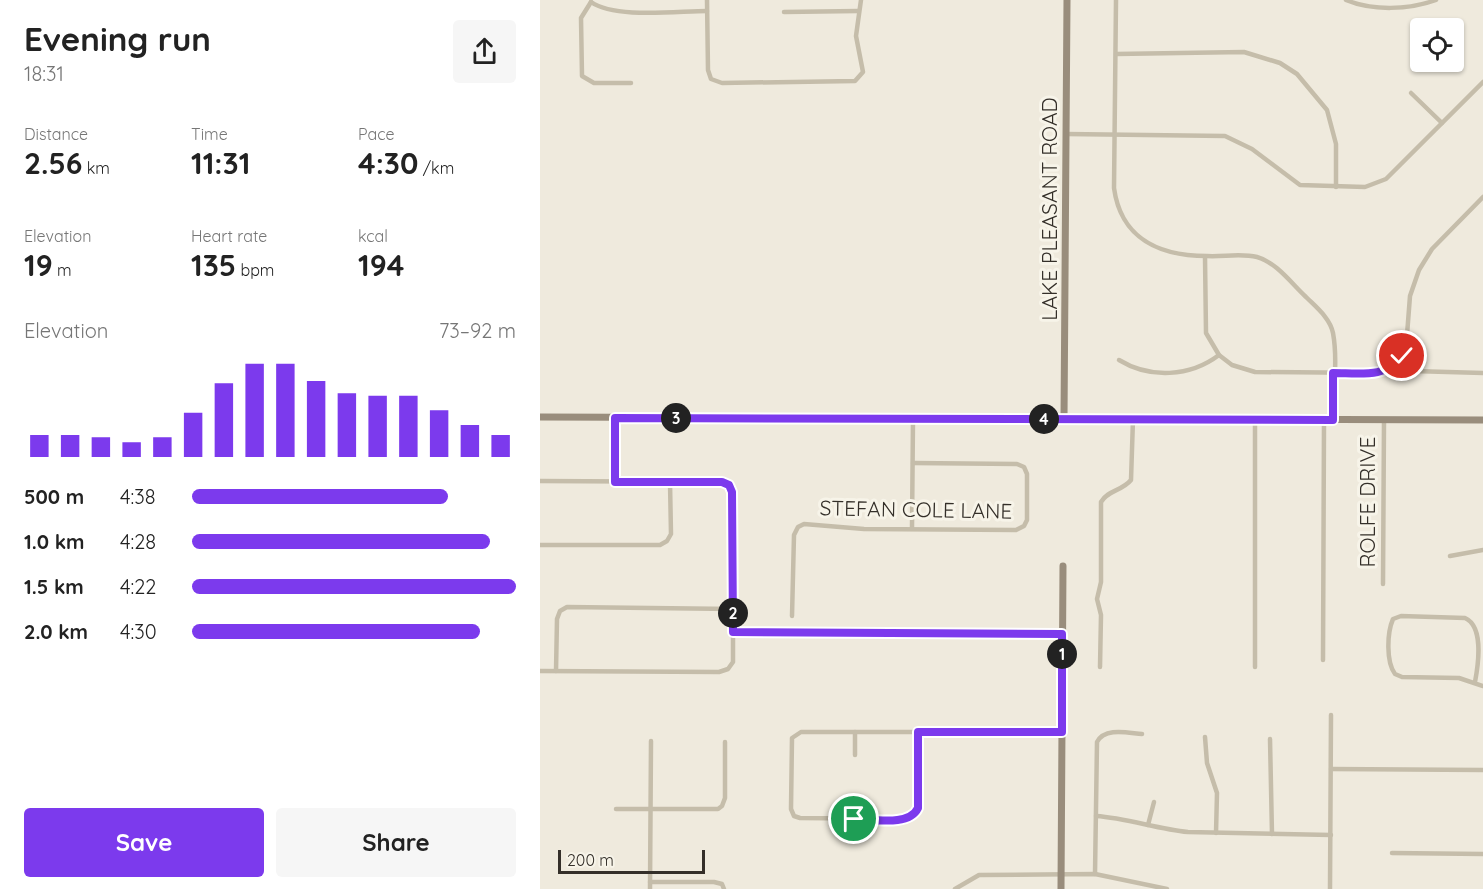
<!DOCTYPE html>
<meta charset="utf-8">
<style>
:root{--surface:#fff;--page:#f6f6f6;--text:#222;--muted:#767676;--accent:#7c3aed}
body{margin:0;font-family:Quicksand,sans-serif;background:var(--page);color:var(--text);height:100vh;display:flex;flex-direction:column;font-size:22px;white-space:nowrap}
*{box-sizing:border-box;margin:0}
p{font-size:20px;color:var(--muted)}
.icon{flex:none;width:33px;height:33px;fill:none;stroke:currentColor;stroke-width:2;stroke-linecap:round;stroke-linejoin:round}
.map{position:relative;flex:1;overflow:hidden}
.drawer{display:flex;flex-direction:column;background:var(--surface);width:540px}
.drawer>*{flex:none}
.fabs{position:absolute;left:870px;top:18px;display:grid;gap:12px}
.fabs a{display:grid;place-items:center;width:54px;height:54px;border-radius:6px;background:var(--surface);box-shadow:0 2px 4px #0004;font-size:30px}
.scale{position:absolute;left:18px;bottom:15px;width:147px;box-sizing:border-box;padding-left:6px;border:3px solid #342f29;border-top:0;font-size:16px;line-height:21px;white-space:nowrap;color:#342f29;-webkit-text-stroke:4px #f7f4e9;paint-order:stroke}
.pin{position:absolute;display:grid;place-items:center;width:51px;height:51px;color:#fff;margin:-26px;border:3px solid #fff;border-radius:50%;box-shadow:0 2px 6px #0007}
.km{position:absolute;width:30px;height:30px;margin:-15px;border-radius:50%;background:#222;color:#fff;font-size:16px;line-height:30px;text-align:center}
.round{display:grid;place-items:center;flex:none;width:63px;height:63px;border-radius:6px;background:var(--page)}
.overview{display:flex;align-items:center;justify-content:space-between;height:102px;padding:0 24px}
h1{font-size:33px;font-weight:700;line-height:45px}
.metrics{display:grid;grid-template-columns:repeat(3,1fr);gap:9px;height:102px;padding:6px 24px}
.metrics div{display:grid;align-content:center}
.metrics b{font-size:30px;font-weight:700}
.metrics small{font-size:16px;font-weight:400}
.metrics p{font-size:16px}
.chart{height:168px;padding:12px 24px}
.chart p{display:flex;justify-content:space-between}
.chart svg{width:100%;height:108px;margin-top:6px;stroke:var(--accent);stroke-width:6}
.cta{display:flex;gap:12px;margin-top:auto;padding:12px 24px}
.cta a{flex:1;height:69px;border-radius:6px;background:var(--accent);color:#fff;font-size:24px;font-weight:700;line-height:69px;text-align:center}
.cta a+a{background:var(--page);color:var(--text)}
ul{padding:0 24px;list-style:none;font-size:20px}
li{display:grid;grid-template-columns:96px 72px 1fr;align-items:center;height:45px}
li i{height:15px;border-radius:8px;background:var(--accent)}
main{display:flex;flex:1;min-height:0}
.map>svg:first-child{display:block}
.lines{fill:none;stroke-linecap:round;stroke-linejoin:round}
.street{stroke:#c5bdaa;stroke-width:4.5}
.secondary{stroke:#998d7c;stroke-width:7}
.route-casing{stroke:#fff;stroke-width:12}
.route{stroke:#7c3aed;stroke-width:8}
.labels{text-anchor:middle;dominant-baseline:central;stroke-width:6;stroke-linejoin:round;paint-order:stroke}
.street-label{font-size:21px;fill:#342f29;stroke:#f7f4e9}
</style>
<main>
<section class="drawer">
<div class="overview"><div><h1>Evening run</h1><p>18:31</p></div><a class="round"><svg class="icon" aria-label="share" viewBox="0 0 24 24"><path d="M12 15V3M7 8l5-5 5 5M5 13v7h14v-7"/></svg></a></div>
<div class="metrics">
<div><p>Distance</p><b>2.56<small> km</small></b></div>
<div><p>Time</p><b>11:31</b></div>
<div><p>Pace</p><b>4:30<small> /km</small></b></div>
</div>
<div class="metrics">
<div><p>Elevation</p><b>19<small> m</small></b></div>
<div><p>Heart rate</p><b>135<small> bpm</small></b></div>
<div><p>kcal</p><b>194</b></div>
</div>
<div class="chart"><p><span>Elevation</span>73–92 m</p>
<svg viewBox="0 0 160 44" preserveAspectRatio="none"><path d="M5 44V35M15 44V35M25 44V36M35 44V38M45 44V36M55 44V26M65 44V14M75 44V6M85 44V6M95 44V13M105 44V18M115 44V19M125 44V19M135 44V25M145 44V31M155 44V35"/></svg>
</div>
<ul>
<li><b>500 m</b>4:38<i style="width:79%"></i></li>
<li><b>1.0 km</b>4:28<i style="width:92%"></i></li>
<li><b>1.5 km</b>4:22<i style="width:100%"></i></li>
<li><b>2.0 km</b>4:30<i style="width:89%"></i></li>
</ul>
<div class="cta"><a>Save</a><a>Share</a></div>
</section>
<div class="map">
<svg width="943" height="889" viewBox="0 0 943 889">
<rect width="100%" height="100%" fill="#efeadd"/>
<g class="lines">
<g class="street">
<path d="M167,0l1,70 3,9 11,4 133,-2 8,-9 -7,-36 5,-36"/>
<path d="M576,0l-2,188c7,51 46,68 93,68 16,1 34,-3 50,1 19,5 35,27 49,40 10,10 24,21 27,36 5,27 0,59 0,87"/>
<path d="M806,0c26,11 63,10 90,0"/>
<path d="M51,2l-10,16 1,58 12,7h37"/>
<path d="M51,2c24,17 86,9 116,9"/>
<path d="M244,12l74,-1"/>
<path d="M576,54l128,-2 36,11 17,11 30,36 9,34v43"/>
<path d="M871,93l31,30"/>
<path d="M526,134l159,2 27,13 48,36 65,2 21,-8 97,-97"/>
<path d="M665,257l1,76 13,22 13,10 23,7 123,1 20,-10 8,-15 4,-52 9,-26 13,-21 51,-52"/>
<path d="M579,360c31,19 71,17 100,-5"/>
<path d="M858,363l14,8 71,2"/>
<path d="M75,418v64"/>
<path d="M0,481l182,1 7,3 4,7v170l-5,7 -9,3 -179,-1"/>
<path d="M372,528l1,-109"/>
<path d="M0,545h120l7,-4 4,-7 -1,-52"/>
<path d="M910,556l33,-6"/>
<path d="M843,584l1,-164"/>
<path d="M252,616l2,-81 4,-8 6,-3 60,5 152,1 8,-4 3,-6v-46l-3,-7 -7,-3 -104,-1"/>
<path d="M193,632l329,2"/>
<path d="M783,660l1,-240"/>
<path d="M560,667l1,-52 -4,-16 4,-17v-80c7,-12 21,-11 30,-22l2,-61"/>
<path d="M715,667v-247"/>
<path d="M16,671l1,-52 3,-8 7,-4 166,2"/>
<path d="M935,682c4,-21 8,-56 -10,-64l-64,-2 -8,3c-6,14 -7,43 2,55l7,3 57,1 24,8"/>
<path d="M315,732v23"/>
<path d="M378,732v76l-3,7 -8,4 -107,-1 -6,-2 -3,-7 1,-71 9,-6h261"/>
<path d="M665,737l2,26 10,30 -1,40"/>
<path d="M730,739l2,95"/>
<path d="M791,769l152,1"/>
<path d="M76,809h102l4,-3 3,-8v-56"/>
<path d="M556,816c31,2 61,13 92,16l143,3"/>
<path d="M608,825l6,-23"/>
<path d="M852,853l91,1"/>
<path d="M555,874l2,-132c8,-15 31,-9 45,-8"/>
<path d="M110,882h64l8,2 2,5"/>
<path d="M110,889l1,-148"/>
<path d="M415,889l24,-14 116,-1 72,15"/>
<path d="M790,889l1,-174"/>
</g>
<g class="secondary">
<path d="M0,417l943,3"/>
<path d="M524,419l3,-419"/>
<path d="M521,889l2,-323"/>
</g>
</g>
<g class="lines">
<g class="route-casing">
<path id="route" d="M314,819c19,0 55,8 64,-11v-76h144v-98l-329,-2 -1,-140 -3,-7 -7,-3h-107v-64l718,2v-47c24,0 55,6 69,-17"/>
</g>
<use href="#route" class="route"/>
</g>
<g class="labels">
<g class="street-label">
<text transform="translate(509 209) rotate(-90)">LAKE PLEASANT ROAD</text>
<text transform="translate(827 502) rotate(-90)">ROLFE DRIVE</text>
<text transform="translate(376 509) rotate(1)">STEFAN COLE LANE</text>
</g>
</g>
</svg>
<div class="fabs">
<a><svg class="icon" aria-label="locate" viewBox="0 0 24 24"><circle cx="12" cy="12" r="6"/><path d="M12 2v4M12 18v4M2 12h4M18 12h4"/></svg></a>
</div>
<div class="scale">200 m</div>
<div class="pin" style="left:314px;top:819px;background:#1e9e55"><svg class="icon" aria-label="arrive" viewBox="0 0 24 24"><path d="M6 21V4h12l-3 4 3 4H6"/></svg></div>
<div class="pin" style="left:862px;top:356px;background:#d93025"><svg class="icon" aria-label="check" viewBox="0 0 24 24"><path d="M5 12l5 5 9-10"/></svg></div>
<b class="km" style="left:522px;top:654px">1</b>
<b class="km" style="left:193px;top:613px">2</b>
<b class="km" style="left:136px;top:418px">3</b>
<b class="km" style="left:504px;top:419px">4</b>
</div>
</main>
